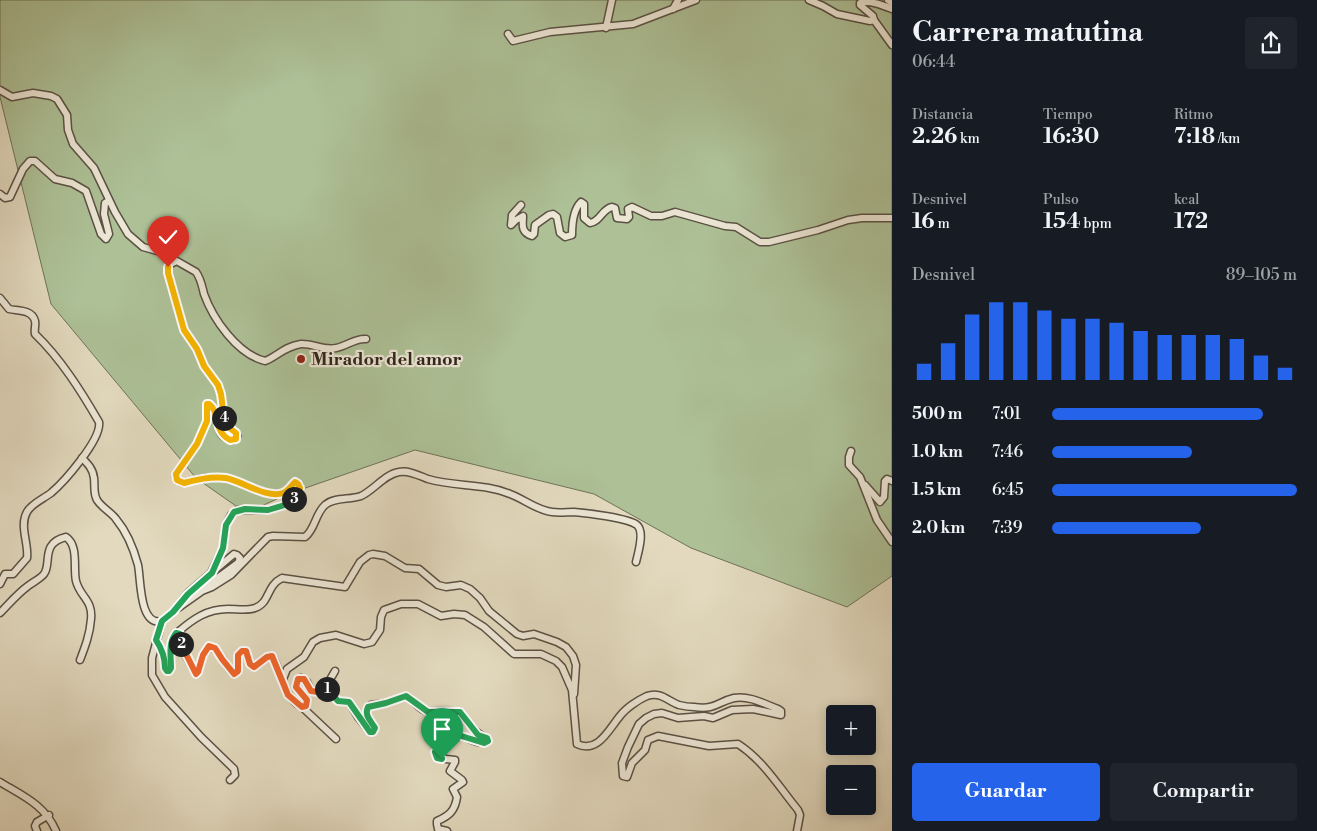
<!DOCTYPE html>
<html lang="es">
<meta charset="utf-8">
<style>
:root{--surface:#171b24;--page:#20242c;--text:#f1f3f6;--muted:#9ea1a6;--accent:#2563eb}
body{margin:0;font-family:"Libre Bodoni",serif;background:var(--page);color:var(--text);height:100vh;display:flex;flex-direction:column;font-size:19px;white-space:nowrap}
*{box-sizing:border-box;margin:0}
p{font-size:16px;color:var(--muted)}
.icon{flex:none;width:28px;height:28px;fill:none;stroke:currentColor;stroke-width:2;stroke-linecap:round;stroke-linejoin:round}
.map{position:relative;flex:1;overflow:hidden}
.panel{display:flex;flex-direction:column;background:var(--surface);width:425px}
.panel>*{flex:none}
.tools{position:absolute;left:826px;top:705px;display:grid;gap:10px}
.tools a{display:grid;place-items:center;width:50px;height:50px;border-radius:5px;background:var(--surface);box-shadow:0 2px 12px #0003;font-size:25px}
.pin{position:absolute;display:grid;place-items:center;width:42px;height:42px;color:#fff;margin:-51px -21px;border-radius:50% 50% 50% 0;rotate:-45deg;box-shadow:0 0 5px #0007}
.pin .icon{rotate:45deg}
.km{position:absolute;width:25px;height:25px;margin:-12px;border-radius:50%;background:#222;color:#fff;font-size:14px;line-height:25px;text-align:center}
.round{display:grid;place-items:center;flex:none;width:52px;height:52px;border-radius:5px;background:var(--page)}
.headline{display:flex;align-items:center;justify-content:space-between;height:85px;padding:0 20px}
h1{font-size:28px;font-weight:700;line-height:38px}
.metrics{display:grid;grid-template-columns:repeat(3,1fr);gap:8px;height:85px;padding:5px 20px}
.metrics div{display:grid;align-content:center}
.metrics b{font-size:21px;font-weight:700}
.metrics small{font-size:14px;font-weight:400}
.metrics p{font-size:14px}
.chart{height:140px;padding:10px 20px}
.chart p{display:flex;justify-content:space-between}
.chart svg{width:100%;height:90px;margin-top:5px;stroke:var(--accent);stroke-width:6}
.button{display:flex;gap:10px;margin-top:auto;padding:10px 20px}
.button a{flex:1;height:58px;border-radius:5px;background:var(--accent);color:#fff;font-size:20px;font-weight:700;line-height:58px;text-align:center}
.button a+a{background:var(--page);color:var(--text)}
ul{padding:0 20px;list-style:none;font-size:16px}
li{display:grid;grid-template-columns:80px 60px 1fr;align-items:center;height:38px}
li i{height:12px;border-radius:6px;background:var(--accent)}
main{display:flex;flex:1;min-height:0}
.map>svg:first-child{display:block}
.green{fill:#adc096;stroke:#6e7258}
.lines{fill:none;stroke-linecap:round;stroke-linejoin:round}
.minor-casing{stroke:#5b5144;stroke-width:9}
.minor{stroke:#ece6d5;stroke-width:6}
.split-1-casing{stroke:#fff;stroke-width:10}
.split-2-casing{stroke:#fff;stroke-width:10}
.split-3-casing{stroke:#fff;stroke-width:10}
.split-4-casing{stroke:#fff;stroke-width:10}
.split-5-casing{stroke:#fff;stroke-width:10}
.split-1{stroke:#22a559;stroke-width:6}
.split-2{stroke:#f0652b;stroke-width:6}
.split-3{stroke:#22a559;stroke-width:6}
.split-4{stroke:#f5b400;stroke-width:6}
.split-5{stroke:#f5b400;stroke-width:6}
.poi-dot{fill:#8f2418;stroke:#ece6d5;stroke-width:2}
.labels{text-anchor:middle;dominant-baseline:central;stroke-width:4.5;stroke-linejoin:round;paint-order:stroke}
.poi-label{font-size:18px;font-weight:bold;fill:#2e241b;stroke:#ece6d5;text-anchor:start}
</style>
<main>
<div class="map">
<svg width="892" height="831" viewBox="0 0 892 831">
<rect width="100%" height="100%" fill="#e2d9be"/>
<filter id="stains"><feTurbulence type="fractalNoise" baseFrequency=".004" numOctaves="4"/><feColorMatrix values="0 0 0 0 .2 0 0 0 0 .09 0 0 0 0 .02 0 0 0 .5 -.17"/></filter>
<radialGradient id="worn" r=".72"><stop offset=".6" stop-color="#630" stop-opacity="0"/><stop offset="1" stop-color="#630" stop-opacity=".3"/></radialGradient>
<path class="green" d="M0,0h892v576l-45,31 -156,-59 -97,-54 -179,-44 -127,44 -42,19 -50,-35 -145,-174 -51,-207z"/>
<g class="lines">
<g class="minor-casing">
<g id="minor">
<path d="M809,0l14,6 14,8 33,7 4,-1"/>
<path d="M888,0l4,3"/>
<path d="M673,9l5,-9"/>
<path d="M892,9c-10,-4 -22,-9 -32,-6v2l13,11 1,4 18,25"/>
<path d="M606,28l6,-28"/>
<path d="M508,34l5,7 37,-9 83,-8 63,-24"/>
<path d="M0,90l12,7 21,-4 18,3 6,3 10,16 1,15 5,14 21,24 21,44 13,22 15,13 18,5 35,20c5,7 6,14 8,22 9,25 33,60 61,67 13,-5 18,-14 36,-17 11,-1 23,7 35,4 11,-2 19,-10 30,-9"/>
<path d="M0,194l5,4 5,-1 13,-28 7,-8h5l20,18 17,4 14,8 15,43 5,5 3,-5 -5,-20 1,-11 4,-2"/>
<path d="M521,205l-9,10 -1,10 5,-5 7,-4c0,8 -3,16 9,20l2,-2 1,-9 14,-10 4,-1 4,3 3,16 5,4 7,-2c0,-11 1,-25 9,-33l3,2v14l6,5c10,-1 12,-14 22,-16l3,1 2,10 10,1 2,-2 -1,-8 4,-2 19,9h11l13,-4 50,14 11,1 24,15h9l49,-12 30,-10 14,-2h30"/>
<path d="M175,262c-6,2 -7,4 -7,11l16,57 13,19 7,17 14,19 3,9 4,29 12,13 -4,4c-21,-2 -12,-27 -24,-36h-2v17l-10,23 -21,30 1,6 6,3c15,-4 28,-7 43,-5 16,3 41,21 57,15 5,-2 8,-7 12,-10l4,2 1,3 -8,14 -4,2 -20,6h-30l-7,5 -5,10 -3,23 -12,25 -23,20 -15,19 -11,9 -10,37v17l13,22 36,40 33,32 1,6 -5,5"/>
<path d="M0,298l9,11c8,2 23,0 26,12 1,4 -1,8 0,13 26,25 46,57 64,88 3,17 -35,60 -48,71 -8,6 -20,11 -24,19 -8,14 2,32 0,46l-14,16h-8l-5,10"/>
<path d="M851,451l-2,6v8l11,12 17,43 15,22"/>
<path d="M82,458c6,6 11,11 12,20 1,7 -1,15 3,22 5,8 14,12 19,19 10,12 18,31 22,46 3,14 1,62 24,56"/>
<path d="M865,485l15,17 4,-5 1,-16 2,-2 5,2"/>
<path d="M204,588l34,-25 2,-5 -3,-3 -3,-1 -20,17"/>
<path d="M178,608l24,-17 10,-4 19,-12 37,-38 5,-1 32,1c10,-7 10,-23 20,-32 9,-8 25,-5 36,-9 13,-6 24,-22 38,-24 10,-2 21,4 29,7 27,8 56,4 82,15 14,5 26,16 42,18 7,1 15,0 22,0 13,1 54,6 63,13 8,7 1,28 -1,37"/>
<path d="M0,613c9,-9 17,-19 28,-27 5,-4 12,-7 16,-12 8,-10 -4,-31 22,-37 13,9 7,31 10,44 4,16 17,19 15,38 -1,15 -6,28 -11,41"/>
<path d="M178,632c15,-13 29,-23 50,-23 9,0 19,2 27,-1 15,-5 11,-22 27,-30l63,9 15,-25 9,-7 4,-1 12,2 20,12 14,1 19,16 8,2 15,-2 9,4 10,9 9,13 28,23 6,2 11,-2 23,8 9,5 7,9 3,9 -2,29"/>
<path d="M156,640c6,9 9,17 9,28l3,3 3,-3c0,-12 -3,-25 5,-35l3,1 3,14 14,26 2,-2 5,-17 7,-9c8,2 16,21 24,28l4,-3v-16l4,-4h4l4,13 4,3 13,-10 5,-1c10,16 11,42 30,51l4,-1 1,-6 -11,-13 2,-8 3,-1 6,4 4,9 7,1 9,-3 11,12 11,1 9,15 12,15h3l2,-4c-4,-7 -11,-12 -7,-21l3,-2 15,-2 20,-7c8,4 13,14 22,16 10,3 21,-2 32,0 9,11 13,21 27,26l1,3c-9,4 -19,-2 -28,-6l-16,13 -9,4 2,6 18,2v2l-5,9 12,9 1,2 -10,7 4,8c-2,14 -8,19 -20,24v3l1,5 9,2"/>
<path d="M283,679l4,-10 17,-12 9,-15 7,-4 16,-3 28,9 8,-2 8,-12 1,-13 3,-7 17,-6h17l23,12 13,-2 11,1 19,12 30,27h27l15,7 6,6 10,23 5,54c21,10 32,-15 43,-28 6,-8 18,-16 27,-20 13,-5 21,5 32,9 4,1 10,2 15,2 22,3 23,-5 40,-9 14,-3 31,6 44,11l3,2v4l-28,-6 -21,1 -19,8 -9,-2 -26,2 -16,-5 -8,1 -8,4 -7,6 -11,23 -6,16 1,13 4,1 5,-14 13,-13 3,-10 10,-4 51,10 29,-2c26,17 41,43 60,66l2,5 -3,16"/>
<path d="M324,690l11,-19"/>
<path d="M302,707l34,32"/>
<path d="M0,782c23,14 45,23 56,49"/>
<path d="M37,831l-2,-5 2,-4 12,-7"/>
</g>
</g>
<use href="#minor" class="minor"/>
</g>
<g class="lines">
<g class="split-1-casing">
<path id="split-1" d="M327,689l11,12 11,1 21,30h3l2,-4c-4,-7 -11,-12 -7,-21l18,-4 20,-7 22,16h32l18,23 9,3 1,3 -4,2 -26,-8 -14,13 -9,4 2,6 5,1"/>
</g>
<g class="split-2-casing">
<path id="split-2" d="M181,644l15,30 2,-2 5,-17 6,-9 6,2 7,11 12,15 4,-3v-16l4,-4h4l4,13 4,3 13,-10 5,-1 16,39 14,12 4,-1 1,-6 -11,-13 2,-8h6l7,12 7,1 9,-3"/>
</g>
<g class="split-3-casing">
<path id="split-3" d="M181,644l-1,-10 -4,-1c-8,10 -5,23 -5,35l-2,3h-2l-2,-3c0,-11 -3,-19 -9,-28l6,-19 11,-9 15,-18 24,-21 11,-25 3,-23 8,-13 11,-3 23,1 20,-6 6,-5"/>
</g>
<g class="split-4-casing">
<path id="split-4" d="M224,418l3,8 9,7v6l-6,1c-18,-10 -9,-27 -21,-36h-2v17l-10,23 -21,30 1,6 7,3c14,-4 27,-7 42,-5 16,3 41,21 57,15 5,-2 8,-7 12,-11l3,2 2,4 -6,11"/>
</g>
<g class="split-5-casing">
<path id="split-5" d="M168,267v6l16,57 13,19 7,17 14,19 3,9 3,24"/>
</g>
<use href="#split-1" class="split-1"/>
<use href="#split-2" class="split-2"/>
<use href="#split-3" class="split-3"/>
<use href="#split-4" class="split-4"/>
<use href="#split-5" class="split-5"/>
</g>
<circle class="poi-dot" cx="301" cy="359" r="5"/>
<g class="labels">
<g class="poi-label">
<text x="311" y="359">Mirador del amor</text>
</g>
</g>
<rect width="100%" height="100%" filter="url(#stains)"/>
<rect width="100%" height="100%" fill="url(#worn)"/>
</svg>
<div class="tools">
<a>+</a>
<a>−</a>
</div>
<div class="pin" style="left:442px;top:759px;background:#1e9e55"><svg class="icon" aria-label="arrive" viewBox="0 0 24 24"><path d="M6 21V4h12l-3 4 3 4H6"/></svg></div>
<div class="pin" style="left:168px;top:267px;background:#d93025"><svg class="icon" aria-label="check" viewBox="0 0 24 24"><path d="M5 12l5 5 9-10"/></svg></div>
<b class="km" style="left:327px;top:689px">1</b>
<b class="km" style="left:181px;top:644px">2</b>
<b class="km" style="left:294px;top:499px">3</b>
<b class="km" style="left:224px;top:418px">4</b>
</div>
<section class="panel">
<div class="headline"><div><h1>Carrera matutina</h1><p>06:44</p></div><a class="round"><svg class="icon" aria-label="share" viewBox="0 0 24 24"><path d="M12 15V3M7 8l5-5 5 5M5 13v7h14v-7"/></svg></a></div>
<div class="metrics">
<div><p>Distancia</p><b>2.26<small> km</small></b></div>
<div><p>Tiempo</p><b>16:30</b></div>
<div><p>Ritmo</p><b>7:18<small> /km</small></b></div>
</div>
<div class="metrics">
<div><p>Desnivel</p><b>16<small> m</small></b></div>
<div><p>Pulso</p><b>154<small> bpm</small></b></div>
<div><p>kcal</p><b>172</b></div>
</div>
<div class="chart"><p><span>Desnivel</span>89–105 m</p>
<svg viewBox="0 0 160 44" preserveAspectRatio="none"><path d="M5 44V36M15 44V26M25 44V12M35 44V6M45 44V6M55 44V10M65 44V14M75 44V14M85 44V16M95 44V20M105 44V22M115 44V22M125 44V22M135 44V24M145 44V32M155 44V38"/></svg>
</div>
<ul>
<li><b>500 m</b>7:01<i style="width:86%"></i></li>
<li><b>1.0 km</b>7:46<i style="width:57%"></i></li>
<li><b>1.5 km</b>6:45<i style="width:100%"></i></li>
<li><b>2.0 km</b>7:39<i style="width:61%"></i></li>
</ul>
<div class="button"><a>Guardar</a><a>Compartir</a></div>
</section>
</main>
